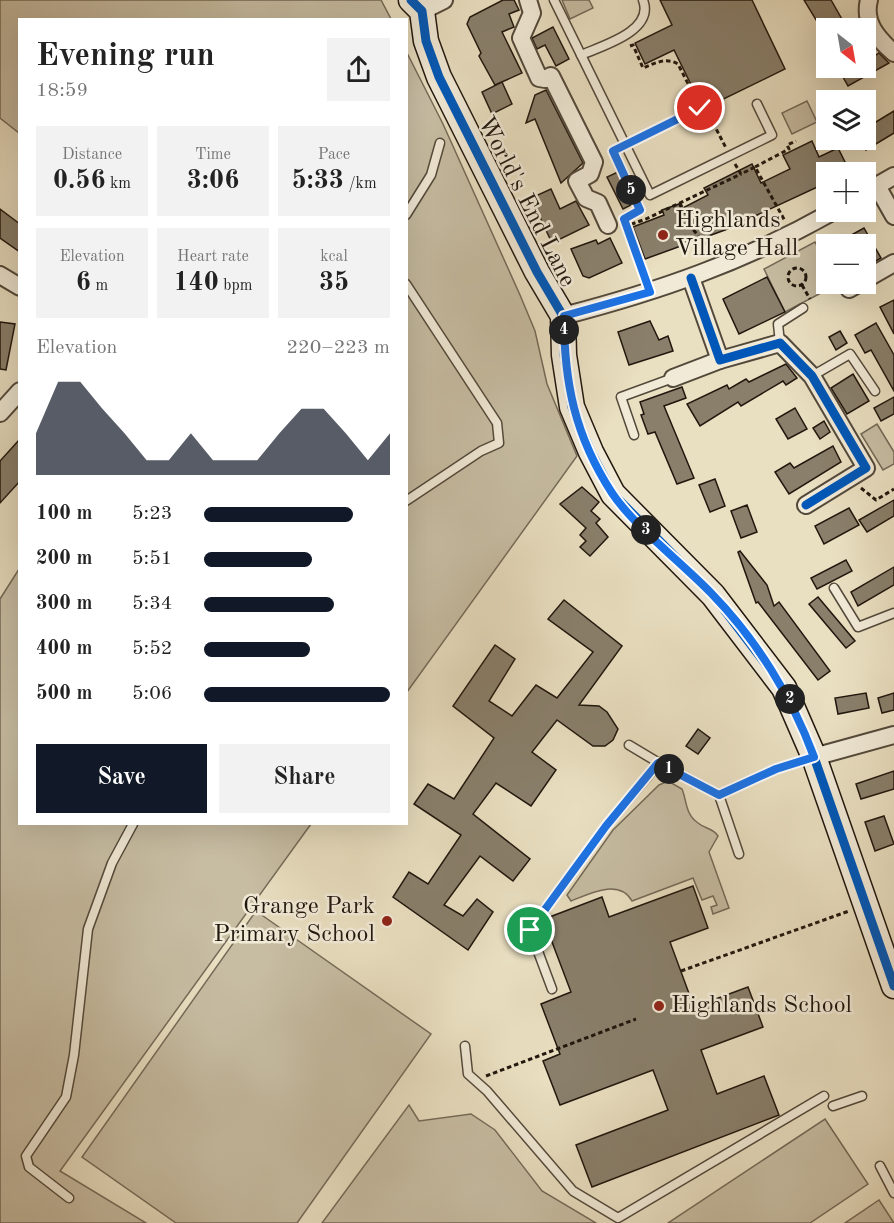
<!DOCTYPE html>
<meta charset="utf-8">
<style>
:root{--surface:#fff;--page:#f2f2f2;--text:#222;--muted:#767676;--accent:#111827}
body{margin:0;font-family:"Old Standard TT",serif;background:var(--page);color:var(--text);height:100vh;display:flex;flex-direction:column;font-size:22px;white-space:nowrap}
*{box-sizing:border-box;margin:0}
p{font-size:20px;color:var(--muted)}
.icon{flex:none;width:33px;height:33px;fill:none;stroke:currentColor;stroke-width:2;stroke-linecap:round;stroke-linejoin:round}
.map{position:relative;flex:1;overflow:hidden}
.sheet{position:absolute;left:18px;top:18px;width:390px;height:807px;display:flex;flex-direction:column;background:var(--surface);border-radius:0px;box-shadow:0 6px 24px #0002}
.sheet>*{flex:none}
.needle{width:39px;rotate:149deg}
.controls{position:absolute;left:816px;top:18px;display:grid;gap:12px}
.controls a{display:grid;place-items:center;width:60px;height:60px;border-radius:0px;background:var(--surface);box-shadow:0 6px 24px #0002;font-size:30px}
.pin{position:absolute;display:grid;place-items:center;width:51px;height:51px;color:#fff;margin:-26px;border:3px solid #fff;border-radius:50%;box-shadow:0 2px 6px #0007}
.km{position:absolute;width:30px;height:30px;margin:-15px;border-radius:50%;background:#222;color:#fff;font-size:16px;line-height:30px;text-align:center}
.round{display:grid;place-items:center;flex:none;width:63px;height:63px;border-radius:0px;background:var(--page)}
.headline{display:flex;align-items:center;justify-content:space-between;height:102px;padding:0 18px}
h1{font-size:33px;font-weight:600;line-height:45px}
.stats{display:grid;grid-template-columns:repeat(3,1fr);gap:9px;height:102px;padding:6px 18px}
.stats div{display:grid;align-content:center;border-radius:0px;background:var(--page);text-align:center}
.stats b{font-size:26px;font-weight:600}
.stats small{font-size:16px;font-weight:400}
.stats p{font-size:16px}
.chart{height:168px;padding:12px 18px}
.chart p{display:flex;justify-content:space-between}
.chart svg{width:100%;height:108px;margin-top:6px;fill:var(--accent);opacity:.7}
.action{display:flex;gap:12px;margin-top:auto;padding:12px 18px}
.action a{flex:1;height:69px;border-radius:0px;background:var(--accent);color:#fff;font-size:24px;font-weight:600;line-height:69px;text-align:center}
.action a+a{background:var(--page);color:var(--text)}
ul{padding:0 18px;list-style:none;font-size:20px}
li{display:grid;grid-template-columns:96px 72px 1fr;align-items:center;height:45px}
li i{height:15px;border-radius:8px;background:var(--accent)}
.map>svg:first-child{display:block}
.green{fill:#c7bda3;stroke:#746a58;stroke-width:1.5}
.building{fill:#897f6b;stroke:#21170e;stroke-width:1.5}
.lines{fill:none;stroke-linecap:round;stroke-linejoin:round}
.lane-casing{stroke:#53493b;stroke-width:11}
.street-casing{stroke:#53493b;stroke-width:20}
.secondary-casing{stroke:#21170e;stroke-width:27}
.path{stroke:#21170e;stroke-width:3;stroke-dasharray:4.5 3;stroke-linecap:butt}
.lane{stroke:#f1ead7;stroke-width:8}
.street{stroke:#f1ead7;stroke-width:16}
.secondary{stroke:#f1ead7;stroke-width:24}
.cycleway-casing{stroke:#f1ead7;stroke-width:13}
.cycleway{stroke:#0057b8;stroke-width:9}
.route-casing{stroke:#fff;stroke-width:12}
.route{stroke:#1a73e8;stroke-width:8}
.poi-dot{fill:#8f2418;stroke:#f1ead7;stroke-width:2}
.labels{text-anchor:middle;dominant-baseline:central;stroke-width:5;stroke-linejoin:round;paint-order:stroke}
.street-label{font-size:24px;fill:#21170e;stroke:#f1ead7}
.poi-label{font-size:24px;fill:#21170e;stroke:#f1ead7;text-anchor:start}
</style>
<div class="map">
<svg width="894" height="1223" viewBox="0 0 894 1223">
<rect width="100%" height="100%" fill="#e9dfc1"/>
<filter id="stains"><feTurbulence type="fractalNoise" baseFrequency=".00333" numOctaves="4"/><feColorMatrix values="0 0 0 0 .2 0 0 0 0 .09 0 0 0 0 .02 0 0 0 .5 -.17"/></filter>
<radialGradient id="worn" r=".72"><stop offset=".6" stop-color="#630" stop-opacity="0"/><stop offset="1" stop-color="#630" stop-opacity=".3"/></radialGradient>
<g class="green">
<path d="M0,0h381l10,19 -371,1 -1,113 -19,-15z"/>
<path d="M562,0h27l4,8 -23,11z"/>
<path d="M406,51l37,73 77,171 15,36 12,53 30,72 -170,236z"/>
<path d="M807,101l10,21 -25,12 -10,-21z"/>
<path d="M815,242l11,21v21h12l-53,28 -21,-43z"/>
<path d="M877,424l17,28v12l-11,6 -22,-36z"/>
<path d="M19,569l1,255h291l-251,347 86,52h-146v-624z"/>
<path d="M668,781l14,8c5,12 3,25 16,34 7,6 15,5 20,13l-9,16 20,56 -16,6 -2,-7 6,-2 -4,-9 -11,4 -9,-22 -61,23c-13,-23 -43,-7 -61,0l-4,-6 46,-65 46,-45z"/>
<path d="M256,911l175,123 -134,189h-121l-94,-66z"/>
<path d="M409,1105l10,16 52,-7 24,16 47,61 54,32h-274z"/>
<path d="M825,1119l43,65 -58,39h-142z"/>
<path d="M879,1200l15,23h-49z"/>
</g>
<g class="building">
<path d="M503,0h11l5,10 -10,4 5,13 -12,5 20,41 -27,12 -16,-29 2,-3 -14,-29 3,-7z"/>
<path d="M660,0h92l33,69 -82,40 -29,-59 -29,14 -10,-21 37,-18z"/>
<path d="M804,0h27l16,28h-26z"/>
<path d="M553,27l16,32 -13,7 -11,-21 -8,4 -5,-11z"/>
<path d="M879,53l10,10 -41,23 -10,-18h28v-6z"/>
<path d="M502,82l10,22 -20,10 -10,-22z"/>
<path d="M546,90l37,73 -22,20 -26,-64 -9,4 9,-28z"/>
<path d="M894,111v22l-28,17v-22z"/>
<path d="M812,141l7,16 19,-9 12,24h-24v11l-101,47 -80,29 -12,-32 31,-12 -2,-5 17,-6 2,5 27,-14 -4,-7 48,-24 9,19 29,-14 -7,-14z"/>
<path d="M620,171l15,32 -12,6 -16,-32z"/>
<path d="M551,189l9,20 16,-8 13,24 -37,18 -21,-45z"/>
<path d="M0,209l20,15v28l-20,-14z"/>
<path d="M864,228l17,30 -15,9v-23h-31z"/>
<path d="M610,238l12,25 -33,15 -6,-2 -12,-27 25,-9 2,4z"/>
<path d="M767,277l18,35 -46,22 -16,-35z"/>
<path d="M894,300v34l-14,-27z"/>
<path d="M650,321l9,19 9,-4 5,15 -44,14 -11,-33z"/>
<path d="M0,322l15,2 -9,46 -6,-1z"/>
<path d="M876,323l18,32v36l-23,-41 -6,3 -10,-18z"/>
<path d="M840,331l7,12 -11,7 -7,-13z"/>
<path d="M786,364l11,14 -11,7 -3,-4 -42,25 -3,-4 -38,24 -13,-22 40,-19 2,4 17,-10 3,3z"/>
<path d="M853,374l16,27 -22,13 -16,-26z"/>
<path d="M682,387l4,11 -22,8 30,72 -17,6 -22,-52 -7,2 -7,-19 3,-1 -4,-12z"/>
<path d="M894,397v17l-13,7 -7,-13z"/>
<path d="M795,408l12,21 -19,10 -12,-20z"/>
<path d="M824,421l6,11 -10,7 -7,-11z"/>
<path d="M20,439v42l-20,22v-42z"/>
<path d="M833,446l8,16 -52,32 -14,-22 15,-9 4,5z"/>
<path d="M715,479l10,27 -15,6 -11,-27z"/>
<path d="M582,487l17,15 -8,9 9,8 -4,4 12,14 -18,19 -10,-9 6,-6 -6,-6 6,-7 -26,-24z"/>
<path d="M894,500v16l-27,16 -8,-12z"/>
<path d="M747,505l10,27 -16,6 -10,-27z"/>
<path d="M849,508l10,17 -35,19 -9,-18z"/>
<path d="M740,551l27,34 7,21 5,-4 51,69 -12,9 -60,-78 -2,1 -18,-51z"/>
<path d="M846,560l6,11 -35,18 -6,-11z"/>
<path d="M894,567v18l-36,21 -7,-14z"/>
<path d="M818,597l37,44 -9,7 -37,-44z"/>
<path d="M564,600l58,46 -43,59 20,1 8,6 11,17 -5,11 -8,6h-12l-36,-26 -25,32 24,18 -25,36 -35,-23 -23,31 57,45 -17,22 -33,-25 -36,49 19,11 14,-17 16,13 -25,38 -75,-53 16,-25 19,12 33,-49 -47,-31 14,-20 26,15 40,-61 -41,-32 42,-61 20,14 -26,42 23,15 24,-31 21,13 36,-46 -45,-33z"/>
<path d="M866,693l3,15 -31,6 -3,-16z"/>
<path d="M894,693v17l-12,3 -4,-15z"/>
<path d="M698,729l12,9 -12,16 -12,-8z"/>
<path d="M894,771v18l-33,10 -5,-15z"/>
<path d="M884,816l10,28 -19,7 -10,-29z"/>
<path d="M693,886l15,42 -38,14 24,65 54,-20 15,40 -62,23 16,44 47,-18 15,39 -187,72 -16,-42 92,-35 -15,-40 -93,35 -17,-44 17,-7 -19,-50 30,-12 -27,-71 3,-3 55,-21 7,20z"/>
</g>
<g class="lines">
<g class="lane-casing">
<g id="lane">
<path d="M554,0l96,195 122,-60 -15,-31"/>
<path d="M581,55c21,-9 74,-24 62,-55"/>
<path d="M406,215l25,-40 9,-32"/>
<path d="M406,284l91,139 2,20 -18,8 -75,50"/>
<path d="M780,343l-2,-19 25,-16"/>
<path d="M812,376l38,-22 25,37"/>
<path d="M634,435l-13,-38 52,-19"/>
<path d="M834,588l24,39 36,-14"/>
<path d="M629,745l30,18"/>
<path d="M739,854l-20,-59 57,-26 35,-11"/>
<path d="M552,989l-22,-59 76,-104 53,-63 60,32"/>
<path d="M465,1046l3,28 19,17 86,100 45,27 206,-122"/>
<path d="M833,1106l29,-10"/>
<path d="M880,1166l14,27"/>
<path d="M69,1198l-40,-31 -3,-11 40,-59 8,-42 14,-126 24,-66 21,-39"/>
</g>
</g>
<g class="street-casing">
<g id="street">
<path d="M528,0l4,13 -11,25 18,40 6,1 6,-3 43,86 -4,12 -13,7 9,17 12,5 10,22"/>
<path d="M869,0c-6,23 9,39 25,53"/>
<path d="M422,11l22,-11"/>
<path d="M877,186l17,30"/>
<path d="M866,192l28,-16"/>
<path d="M0,275l20,12"/>
<path d="M691,278l29,82 60,-17 32,33 54,92 -60,37"/>
<path d="M866,279l28,-16"/>
<path d="M849,289l9,-5"/>
<path d="M563,316c97,-25 182,-55 269,-104"/>
<path d="M673,378l47,-18"/>
<path d="M0,413l20,-22"/>
<path d="M814,757l80,-22"/>
</g>
</g>
<g class="secondary-casing">
<path id="secondary" d="M411,0l11,11 4,30 13,36 98,195 26,44 1,39 8,52 19,45 22,42 100,101 71,93 30,69 80,229"/>
</g>
<g class="path">
<path d="M630,46l3,-1 10,23c12,-5 23,-11 35,-4l24,47 6,2 18,35"/>
<path d="M634,141l66,-33"/>
<path d="M615,150l-2,1 27,60 -16,8 1,3"/>
<path d="M735,164l6,10 14,-7 30,54"/>
<path d="M755,167l34,-18 -2,-4 9,-4"/>
<path d="M680,203l11,24 22,26"/>
<circle cx="797" cy="277" r="9"/>
<path d="M645,277l-20,-55 5,-2 2,4 14,-5 95,-45"/>
<path d="M802,285l8,14"/>
<path d="M861,488l15,12 18,-11"/>
<path d="M681,971l168,-60"/>
<path d="M486,1076l150,-57"/>
</g>
<use href="#lane" class="lane"/>
<use href="#street" class="street"/>
<use href="#secondary" class="secondary"/>
<g class="cycleway-casing">
<g id="cycleway">
<path d="M411,0l11,11 4,30 13,36 98,195 26,44 1,39 8,52 19,45 22,42 100,101 71,93 30,69 80,229"/>
<path d="M691,278l29,82 60,-17 32,33 54,92 -60,37"/>
</g>
</g>
<use href="#cycleway" class="cycleway"/>
</g>
<g class="lines">
<g class="route-casing">
<path id="route" d="M530,930l76,-104 52,-63 61,32 57,-26 38,-12c-22,-60 -58,-118 -103,-164 -29,-30 -77,-67 -99,-100 -37,-57 -48,-110 -48,-177l86,-24 -26,-73 16,-9 -27,-59 87,-43"/>
</g>
<use href="#route" class="route"/>
</g>
<g class="poi-dot">
<circle cx="663" cy="235" r="6"/>
<circle cx="387" cy="921" r="6"/>
<circle cx="659" cy="1006" r="6"/>
</g>
<g class="labels">
<g class="street-label">
<text transform="translate(526 202) rotate(63)">World's End Lane</text>
</g>
<g class="poi-label">
<text x="675" y="221">Highlands<tspan x="675" dy="28">Village Hall</tspan></text>
<text x="375" y="907" text-anchor="end">Grange Park<tspan x="375" dy="28">Primary School</tspan></text>
<text x="671" y="1006">Highlands School</text>
</g>
</g>
<rect width="100%" height="100%" filter="url(#stains)"/>
<rect width="100%" height="100%" fill="url(#worn)"/>
</svg>
<div class="controls">
<a><svg class="needle" viewBox="-14 -14 28 28"><path d="M0-13l5 13h-10z" fill="#e53935"/><path d="M0 13l5-13h-10z" fill="#767676"/></svg></a>
<a><svg class="icon" aria-label="layers" viewBox="0 0 24 24"><path d="M12 4l9 5-9 5-9-5zM3 14l9 5 9-5"/></svg></a>
<a>+</a>
<a>−</a>
</div>
<div class="pin" style="left:530px;top:930px;background:#1e9e55"><svg class="icon" aria-label="arrive" viewBox="0 0 24 24"><path d="M6 21V4h12l-3 4 3 4H6"/></svg></div>
<div class="pin" style="left:700px;top:108px;background:#d93025"><svg class="icon" aria-label="check" viewBox="0 0 24 24"><path d="M5 12l5 5 9-10"/></svg></div>
<b class="km" style="left:669px;top:769px">1</b>
<b class="km" style="left:790px;top:699px">2</b>
<b class="km" style="left:646px;top:530px">3</b>
<b class="km" style="left:564px;top:330px">4</b>
<b class="km" style="left:631px;top:190px">5</b>
<section class="sheet">
<div class="headline"><div><h1>Evening run</h1><p>18:59</p></div><a class="round"><svg class="icon" aria-label="share" viewBox="0 0 24 24"><path d="M12 15V3M7 8l5-5 5 5M5 13v7h14v-7"/></svg></a></div>
<div class="stats">
<div><p>Distance</p><b>0.56<small> km</small></b></div>
<div><p>Time</p><b>3:06</b></div>
<div><p>Pace</p><b>5:33<small> /km</small></b></div>
</div>
<div class="stats">
<div><p>Elevation</p><b>6<small> m</small></b></div>
<div><p>Heart rate</p><b>140<small> bpm</small></b></div>
<div><p>kcal</p><b>35</b></div>
</div>
<div class="chart"><p><span>Elevation</span>220–223 m</p>
<svg viewBox="0 0 160 44" preserveAspectRatio="none"><path d="M0 44V27L10 6L20 6L30 17L40 27L50 38L60 38L70 27L80 38L90 38L100 38L110 27L120 17L130 17L140 27L150 38L160 27V44z"/></svg>
</div>
<ul>
<li><b>100 m</b>5:23<i style="width:80%"></i></li>
<li><b>200 m</b>5:51<i style="width:58%"></i></li>
<li><b>300 m</b>5:34<i style="width:70%"></i></li>
<li><b>400 m</b>5:52<i style="width:57%"></i></li>
<li><b>500 m</b>5:06<i style="width:100%"></i></li>
</ul>
<div class="action"><a>Save</a><a>Share</a></div>
</section>
</div>
